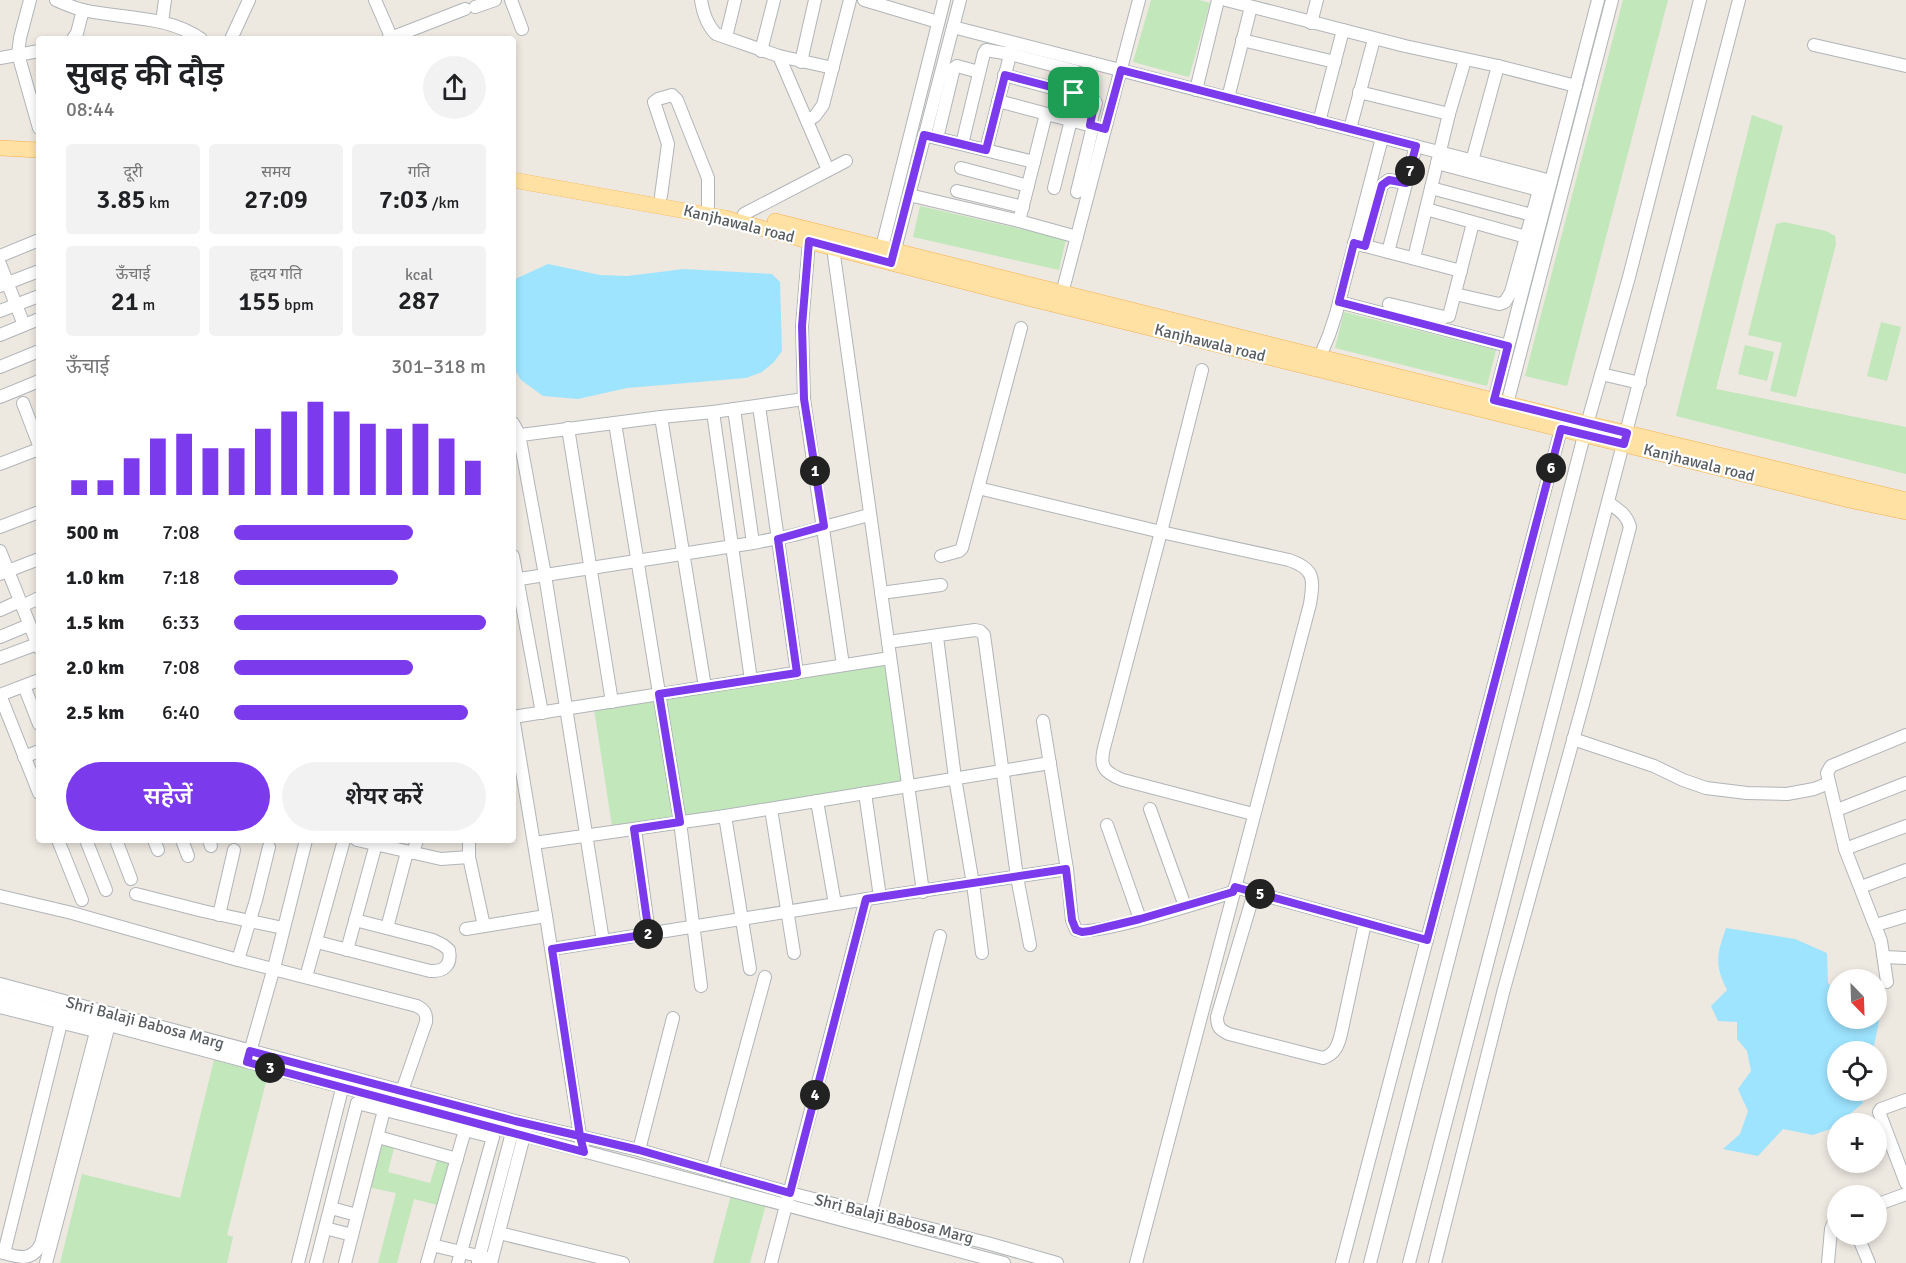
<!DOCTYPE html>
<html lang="hi">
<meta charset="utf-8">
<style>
:root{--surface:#fff;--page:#f2f2f2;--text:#202124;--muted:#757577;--accent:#7c3aed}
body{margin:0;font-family:Signika,"Noto Sans Devanagari",sans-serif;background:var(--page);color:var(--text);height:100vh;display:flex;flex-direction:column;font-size:22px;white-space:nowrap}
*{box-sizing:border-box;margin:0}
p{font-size:20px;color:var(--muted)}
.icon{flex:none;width:33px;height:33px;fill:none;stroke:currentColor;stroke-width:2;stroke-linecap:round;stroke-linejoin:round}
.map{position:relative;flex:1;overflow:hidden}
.drawer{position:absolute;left:36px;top:36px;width:480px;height:807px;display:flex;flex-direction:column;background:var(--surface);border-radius:6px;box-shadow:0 3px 9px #0003}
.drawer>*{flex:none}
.needle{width:39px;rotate:157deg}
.fabs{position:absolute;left:1827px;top:969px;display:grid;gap:12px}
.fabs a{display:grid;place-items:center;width:60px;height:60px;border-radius:50%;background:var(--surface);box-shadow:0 3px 9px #0003;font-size:30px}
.pin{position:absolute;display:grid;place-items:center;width:51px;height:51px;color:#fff;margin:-26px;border-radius:12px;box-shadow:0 3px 9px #0006}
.km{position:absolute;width:30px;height:30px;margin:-15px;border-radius:50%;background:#222;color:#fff;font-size:16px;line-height:30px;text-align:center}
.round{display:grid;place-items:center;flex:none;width:63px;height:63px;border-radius:32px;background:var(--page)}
.head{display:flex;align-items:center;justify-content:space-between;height:102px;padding:0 30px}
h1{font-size:33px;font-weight:600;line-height:45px}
.figures{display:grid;grid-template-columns:repeat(3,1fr);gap:9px;height:102px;padding:6px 30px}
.figures div{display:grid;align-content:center;border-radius:6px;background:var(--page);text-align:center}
.figures b{font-size:26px;font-weight:600}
.figures small{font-size:16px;font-weight:400}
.figures p{font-size:16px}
.chart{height:168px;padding:12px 30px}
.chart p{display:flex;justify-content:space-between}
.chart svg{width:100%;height:108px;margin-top:6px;stroke:var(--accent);stroke-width:6}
.cta{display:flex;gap:12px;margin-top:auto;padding:12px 30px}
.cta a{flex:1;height:69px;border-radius:36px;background:var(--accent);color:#fff;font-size:24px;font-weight:600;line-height:69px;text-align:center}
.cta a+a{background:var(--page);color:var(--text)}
ul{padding:0 30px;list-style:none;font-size:20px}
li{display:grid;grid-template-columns:96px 72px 1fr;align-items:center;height:45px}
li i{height:15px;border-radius:8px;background:var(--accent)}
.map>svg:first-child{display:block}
.green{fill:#c1e7bb}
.water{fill:#9ee4ff}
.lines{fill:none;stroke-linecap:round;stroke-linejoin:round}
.minor-casing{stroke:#b1b5b9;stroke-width:14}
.major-casing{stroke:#f9af4d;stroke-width:16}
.minor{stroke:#fff;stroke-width:12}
.major{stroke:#ffe2a3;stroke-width:15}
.route-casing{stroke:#fff;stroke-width:12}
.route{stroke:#7c3aed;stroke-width:8}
.labels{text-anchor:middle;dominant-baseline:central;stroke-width:4.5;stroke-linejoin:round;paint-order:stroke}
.street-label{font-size:16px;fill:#595e62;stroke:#fff}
</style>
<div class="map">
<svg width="1906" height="1263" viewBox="0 0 1906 1263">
<rect width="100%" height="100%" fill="#ede8e0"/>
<g class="green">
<path d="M1151,0h48l11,3 -21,74 -56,-15z"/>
<path d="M1623,0h45l-101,386 -42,-10z"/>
<path d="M1752,115l31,11 -67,263 190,38v47l-230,-58z"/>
<path d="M920,206l146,33 -7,31 -146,-33z"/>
<path d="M1784,222l42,9 9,5 1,8 -40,153 -26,-6 12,-48 -34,-8 28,-111z"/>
<path d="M1344,312l152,38 -9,36 -152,-38z"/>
<path d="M1881,322l20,5 -14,54 -20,-5z"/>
<path d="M1745,345l29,7 -7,29 -29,-7z"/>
<path d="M886,662l19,120 -293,44 -18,-117z"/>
<path d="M214,1060l54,14 -41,161 6,2 -6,26h-167l22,-89 98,24z"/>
<path d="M380,1143l14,5 -6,24 42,11 8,-26 16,4 -13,45 -27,-7 -17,64h-19l18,-70 -29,-6z"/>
<path d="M731,1195l35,9 -16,59h-37z"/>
</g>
<g class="water">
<path d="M548,264l52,11 27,1 57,-7 88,5 8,8 2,69 -8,11 -12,10 -16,6 -119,10 -49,11 -35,-3 -22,-16 -8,-13v-87z"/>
<path d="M1726,928l69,11 32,14 1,30 9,12 1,23h38l1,-8 3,6 -7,35 -35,1v38l21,1 4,12 -25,21 -2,3 -23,8 -30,-6 -25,27 -35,-7 17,-15 8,-23 -10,-22 13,-18 -4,-20 -10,-12v-17l-19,-1 -7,-15 16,-16c-13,-26 -10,-36 -1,-62z"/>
</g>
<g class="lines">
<g class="minor-casing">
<g id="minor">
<path d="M30,0l-10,38 -2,16 21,74"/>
<path d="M56,0c9,4 18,8 27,10 40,9 84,5 118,29"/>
<path d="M375,0l17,39"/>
<path d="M511,0l11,29"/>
<path d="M701,0c2,13 6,25 15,34l63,22 54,12"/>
<path d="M864,0l74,22"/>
<path d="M1226,0l179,46 93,20 78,20"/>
<path d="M475,7l20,-7"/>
<path d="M162,22l3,-22"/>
<path d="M1311,23l6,-23"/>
<path d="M953,27l598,154"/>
<path d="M726,37l9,-37"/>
<path d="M73,39l4,-6 6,-23"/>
<path d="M231,39l18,-39"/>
<path d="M388,39l77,-30"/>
<path d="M1242,40l93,22"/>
<path d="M1814,45l92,21"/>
<path d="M761,51l13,-51"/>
<path d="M779,56l49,114"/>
<path d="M0,58l39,-7"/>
<path d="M801,62l14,-62"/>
<path d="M1004,75l89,24 3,4 -6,22"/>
<path d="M1196,90l22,-90"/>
<path d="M1359,92l90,22"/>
<path d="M1228,98l23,-91"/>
<path d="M998,101l98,26"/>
<path d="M807,121l8,-5 8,-11 27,-105"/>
<path d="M1319,122l24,-92"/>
<path d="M1350,129l24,-90"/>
<path d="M924,135l110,27"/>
<path d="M937,138l17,-70 3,-2 22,6"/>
<path d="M962,144l22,-91 2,-3 24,4 65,17 3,3 -5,19"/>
<path d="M986,150l26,-103"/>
<path d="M1472,161l26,-95"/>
<path d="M1437,163l102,27"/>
<path d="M961,168l67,18"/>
<path d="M1054,188l17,-68"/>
<path d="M1431,188l101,27"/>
<path d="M957,191l66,16"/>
<path d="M1077,192l16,-66"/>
<path d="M909,195l110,26 58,16"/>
<path d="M661,196l7,-52 -14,-42 4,-3 14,-4 5,5 31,78v28"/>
<path d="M1426,209l100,28"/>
<path d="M744,214l102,-53"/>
<path d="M1019,221l27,-107"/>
<path d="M809,241l-7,85 2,73 39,266"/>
<path d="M1354,243l107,28"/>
<path d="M1365,246l17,-61 7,-5 17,3"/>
<path d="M833,248l90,644"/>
<path d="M1388,252l28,-106"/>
<path d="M880,255l64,-255"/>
<path d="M0,256l39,-16"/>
<path d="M893,257l67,-257"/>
<path d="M1414,258l35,-144 16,-54"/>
<path d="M0,264l24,61"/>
<path d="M0,286l39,-15"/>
<path d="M1455,294l44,10 6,-2 6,-10 31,-113"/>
<path d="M1060,301l79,-301"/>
<path d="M1339,302l169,44"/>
<path d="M1389,304l55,13 5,-1 24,-93"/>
<path d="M0,311l39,-15"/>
<path d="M0,335l39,-16"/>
<path d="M1317,364l12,-29 7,-21 46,-176"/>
<path d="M0,367l39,-16"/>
<path d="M1202,370l-41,162 -56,212c-6,21 -3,28 18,36l130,34"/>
<path d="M1601,374l39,9"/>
<path d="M0,397l39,-16"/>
<path d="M1494,401l104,-401"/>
<path d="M23,403l16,42"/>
<path d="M1507,404l105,-404"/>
<path d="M759,406l38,267"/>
<path d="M734,409l19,134"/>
<path d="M713,412l38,268"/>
<path d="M661,417l44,270"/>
<path d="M513,423l6,11 26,141 58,366"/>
<path d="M615,423l65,399 21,164"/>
<path d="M568,428l44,274"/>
<path d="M513,436l148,-19 52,-5 91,-13"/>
<path d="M0,464l39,-15"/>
<path d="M978,488l183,44 128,28c26,9 25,19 21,44l-174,659"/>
<path d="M0,527l39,-15"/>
<path d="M0,551l39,97"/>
<path d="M513,556l29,157"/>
<path d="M941,556l18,-5 3,-3 59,-220"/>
<path d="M0,574l39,-15"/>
<path d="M513,580l240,-37 41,-8 75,-20"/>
<path d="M881,593l60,-8"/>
<path d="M22,606l17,-8"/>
<path d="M0,610l20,-9"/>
<path d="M0,637l29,-12"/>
<path d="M937,637l18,141 18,106 9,69"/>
<path d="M888,642l87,-12 5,1 4,4 33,242 13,68"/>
<path d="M0,658l37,-14"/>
<path d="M24,686l15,38"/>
<path d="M0,695l39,98"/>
<path d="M0,695l39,-15"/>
<path d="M513,717l33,199 35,226"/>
<path d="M513,717l377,-59"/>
<path d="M1043,721l24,148 5,51 4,10c19,7 132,-30 157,-38"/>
<path d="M1573,739l81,27 29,14 23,8 41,5 40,1 27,-5 15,-6"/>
<path d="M24,757l15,-6"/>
<path d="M865,793l15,104"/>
<path d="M817,801l18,103"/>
<path d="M771,809l23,144"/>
<path d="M1150,809l35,97"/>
<path d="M1837,810l69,-27"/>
<path d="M725,816l25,153"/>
<path d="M1107,825l33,94"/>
<path d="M635,829l14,105"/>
<path d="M58,840l24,60"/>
<path d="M86,840l20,50"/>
<path d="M116,840l15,39"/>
<path d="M154,840l4,10"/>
<path d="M182,840l6,16"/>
<path d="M209,840l2,6"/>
<path d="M357,840l84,19 28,-2"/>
<path d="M469,840v17l15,69"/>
<path d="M534,843l191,-27 325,-53"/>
<path d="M1845,849l61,-23"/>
<path d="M413,853l4,-13"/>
<path d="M1235,887l192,53"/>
<path d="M1861,887l45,-17"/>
<path d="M1254,893l-37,124c0,10 3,13 12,17l94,24c12,-4 15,-12 18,-24l24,-111"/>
<path d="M136,894l67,17 80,17"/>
<path d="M0,896l72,17 166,47 179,46c7,4 10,7 9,16l-24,69"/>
<path d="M219,915l15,-65"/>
<path d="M1876,925l30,-9"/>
<path d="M387,928l20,-76"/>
<path d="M466,929l80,-13"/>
<path d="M317,942l113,29c14,1 22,-6 19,-21l-6,-5 -10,-5 -78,-20"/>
<path d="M552,949l328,-52 187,-28"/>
<path d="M347,950l29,-106"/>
<path d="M1884,957l22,1"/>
<path d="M238,960l18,-60 13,-53"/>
<path d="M306,977l38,-137"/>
<path d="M1887,982l-6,-41 -36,-92 -18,-76 4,-7 75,-31"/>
<path d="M0,984l515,137 124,29 151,43 197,50 70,20"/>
<path d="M0,996l1004,267"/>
<path d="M0,1007l103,26"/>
<path d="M248,1059l27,-95 31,-124"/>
<path d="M1906,1100l-25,9 -2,3 27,71"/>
<path d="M378,1137l79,22"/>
<path d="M639,1150l34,-132"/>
<path d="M712,1171l53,-194"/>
<path d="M1876,1205l30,-11"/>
<path d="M331,1208l26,7"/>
<path d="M871,1213l69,-277"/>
<path d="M325,1228l27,7"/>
<path d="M499,1233l124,30"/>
<path d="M1857,1234l12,29"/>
<path d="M432,1245l29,7 -3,11"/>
<path d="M0,1252c17,5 31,11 41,-8l55,-212"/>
<path d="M4,1253l57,-230"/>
<path d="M478,1262l36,-137"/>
<path d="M46,1263l63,-238"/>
<path d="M298,1263l46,-182"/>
<path d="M316,1263l41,-160 136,34 -32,115 31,7"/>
<path d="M345,1263l39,-153"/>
<path d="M427,1263l38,-133"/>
<path d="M491,1263l35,-135"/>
<path d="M771,1263l95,-364"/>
<path d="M1342,1263l219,-834"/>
<path d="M1370,1263l217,-839 42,-147 71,-277"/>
<path d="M1409,1263l330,-1263"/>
<path d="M1435,1263l69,-274 81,-292 45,-170c-3,-12 -11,-17 -21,-24"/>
<path d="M1828,1263l3,-34 2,-5 5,-3"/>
</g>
</g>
<g class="major-casing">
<g id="major">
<path d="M0,148l39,2"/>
<path d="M513,180l212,38 108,30 199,51 817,201 57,12"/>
<path d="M775,221l789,197 342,82"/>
</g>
</g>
<use href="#minor" class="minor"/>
<use href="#major" class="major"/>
</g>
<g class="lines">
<g class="route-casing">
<path id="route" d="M1074,93l-69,-18 -19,75 -62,-15 -33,128 -82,-22 -7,85 2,73 20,127 -46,13 19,134 -138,21 21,128 -46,7 15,105 -97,15 28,187 -65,-15 -265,-70 -3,11 337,90 -4,-16 59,14 151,43 76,-294 200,-30 6,51 4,10 6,2 8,-1 50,-12 93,-27 2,-5 192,53 134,-511 63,15 3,-11 -133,-33 14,-54 -169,-44 15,-59 11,3 17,-61 7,-5 17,3 10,-37 -295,-76 -16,59 -15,-4 5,-24 -21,-8"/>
</g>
<use href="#route" class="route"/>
</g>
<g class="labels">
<g class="street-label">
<text transform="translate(739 224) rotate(14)">Kanjhawala road</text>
<text transform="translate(1210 343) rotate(14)">Kanjhawala road</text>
<text transform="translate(1699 463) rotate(14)">Kanjhawala road</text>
<text transform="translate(145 1023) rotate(15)">Shri Balaji Babosa Marg</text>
<text transform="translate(894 1219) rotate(14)">Shri Balaji Babosa Marg</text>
</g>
</g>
</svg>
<div class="fabs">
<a><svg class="needle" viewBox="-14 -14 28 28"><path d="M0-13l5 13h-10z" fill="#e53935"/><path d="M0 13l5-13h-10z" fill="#757577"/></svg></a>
<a><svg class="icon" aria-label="locate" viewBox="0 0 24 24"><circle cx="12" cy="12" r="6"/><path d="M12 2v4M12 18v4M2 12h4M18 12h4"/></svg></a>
<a>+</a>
<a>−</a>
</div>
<div class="pin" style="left:1074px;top:93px;background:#1e9e55"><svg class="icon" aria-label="arrive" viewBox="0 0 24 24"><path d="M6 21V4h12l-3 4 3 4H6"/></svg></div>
<b class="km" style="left:815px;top:471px">1</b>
<b class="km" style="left:648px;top:934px">2</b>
<b class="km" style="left:270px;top:1068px">3</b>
<b class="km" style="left:815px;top:1095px">4</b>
<b class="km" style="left:1260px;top:894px">5</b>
<b class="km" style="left:1551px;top:468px">6</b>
<b class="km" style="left:1410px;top:171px">7</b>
<section class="drawer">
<div class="head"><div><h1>सुबह की दौड़</h1><p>08:44</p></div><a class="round"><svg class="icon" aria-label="share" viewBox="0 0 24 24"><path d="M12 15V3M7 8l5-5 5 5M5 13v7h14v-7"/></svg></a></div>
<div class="figures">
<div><p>दूरी</p><b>3.85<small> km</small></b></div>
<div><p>समय</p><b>27:09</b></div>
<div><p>गति</p><b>7:03<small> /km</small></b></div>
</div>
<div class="figures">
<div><p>ऊँचाई</p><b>21<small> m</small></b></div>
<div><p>हृदय गति</p><b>155<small> bpm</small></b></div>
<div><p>kcal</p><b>287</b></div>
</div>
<div class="chart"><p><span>ऊँचाई</span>301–318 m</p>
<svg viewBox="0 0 160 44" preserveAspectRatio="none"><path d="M5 44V38M15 44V38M25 44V29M35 44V21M45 44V19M55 44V25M65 44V25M75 44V17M85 44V10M95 44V6M105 44V10M115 44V15M125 44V17M135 44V15M145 44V21M155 44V30"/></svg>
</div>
<ul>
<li><b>500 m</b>7:08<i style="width:71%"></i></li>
<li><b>1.0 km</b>7:18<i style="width:65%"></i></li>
<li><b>1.5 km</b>6:33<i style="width:100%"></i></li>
<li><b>2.0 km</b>7:08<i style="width:71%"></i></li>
<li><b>2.5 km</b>6:40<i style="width:93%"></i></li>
</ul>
<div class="cta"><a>सहेजें</a><a>शेयर करें</a></div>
</section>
</div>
